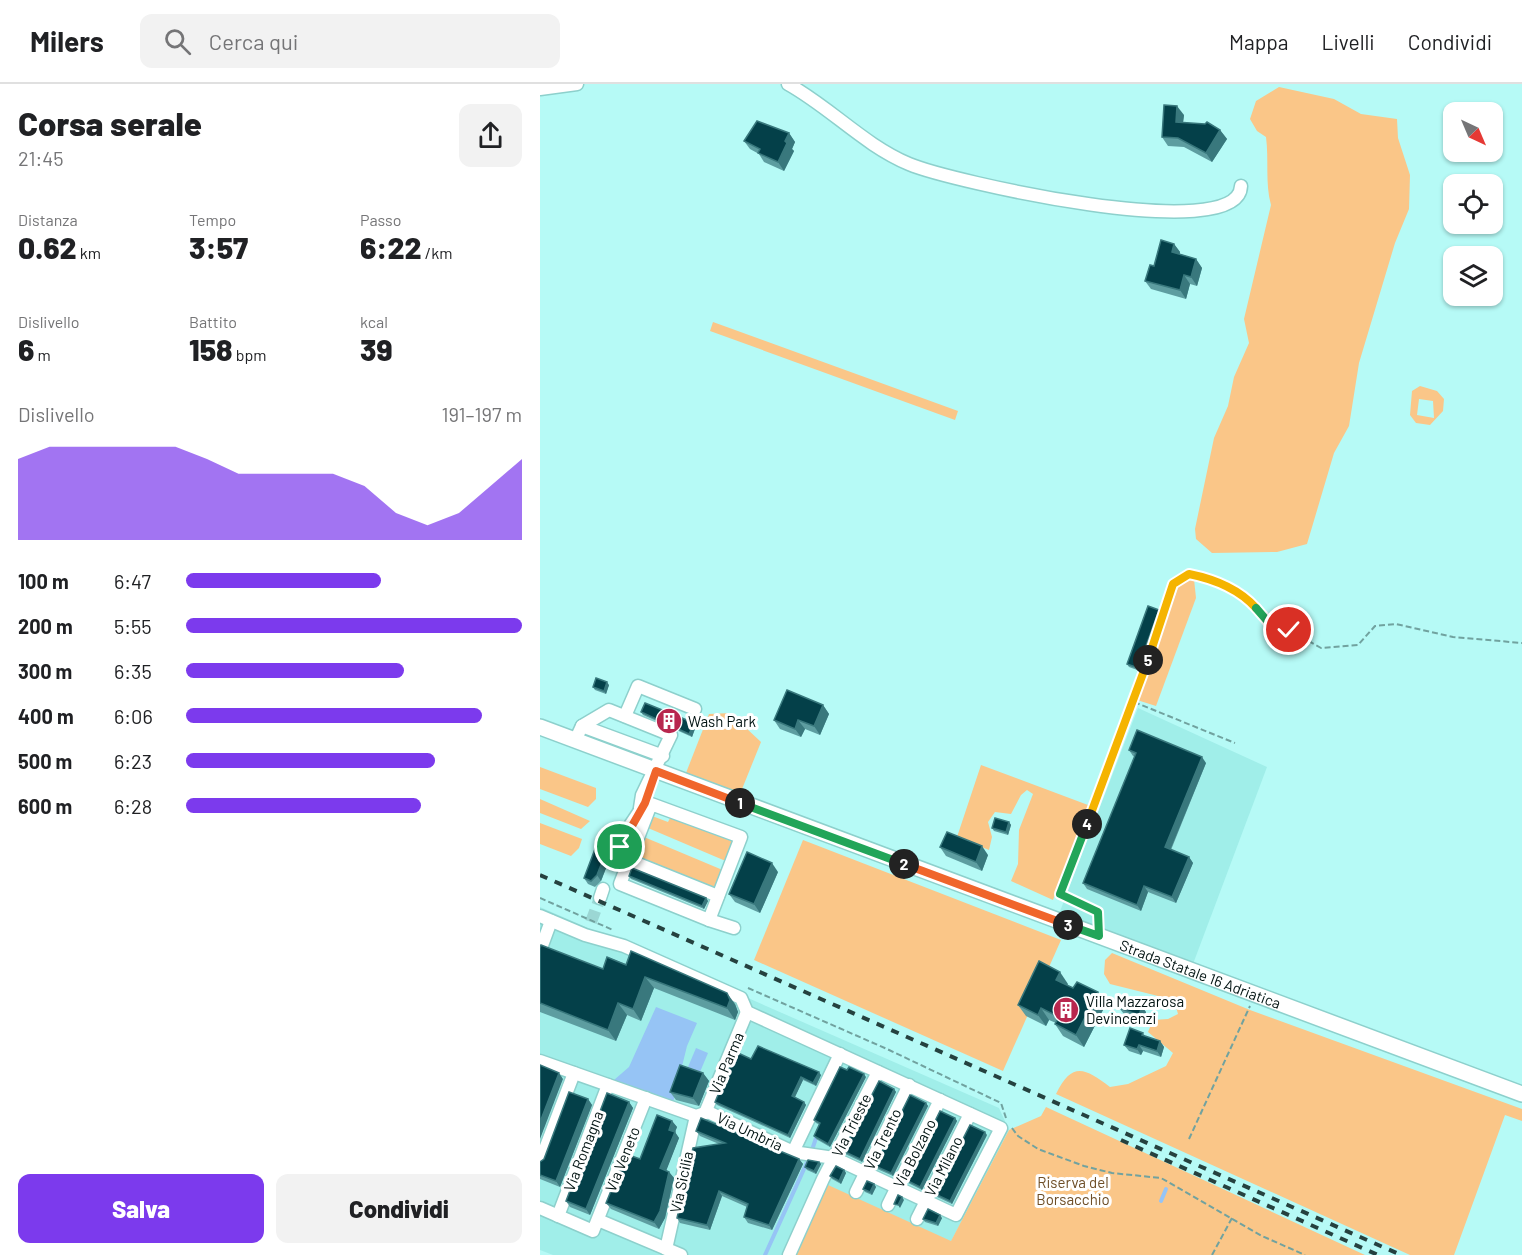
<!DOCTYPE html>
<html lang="it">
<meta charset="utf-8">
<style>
:root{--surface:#fff;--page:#f2f2f2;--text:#202124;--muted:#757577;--line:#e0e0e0;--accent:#7c3aed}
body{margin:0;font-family:Barlow,sans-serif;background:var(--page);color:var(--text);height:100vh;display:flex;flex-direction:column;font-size:22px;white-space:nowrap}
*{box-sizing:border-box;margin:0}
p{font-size:20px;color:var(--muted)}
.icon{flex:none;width:33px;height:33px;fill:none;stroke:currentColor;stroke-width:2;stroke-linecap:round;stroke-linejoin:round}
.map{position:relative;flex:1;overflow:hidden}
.panel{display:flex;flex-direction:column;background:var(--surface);width:540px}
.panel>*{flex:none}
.needle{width:39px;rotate:136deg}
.tools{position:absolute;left:903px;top:18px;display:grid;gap:12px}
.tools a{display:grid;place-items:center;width:60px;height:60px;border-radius:12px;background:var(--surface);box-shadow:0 2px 4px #0004;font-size:30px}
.pin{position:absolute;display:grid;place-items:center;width:51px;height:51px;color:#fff;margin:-26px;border:3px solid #fff;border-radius:50%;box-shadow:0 2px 6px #0007}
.km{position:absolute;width:30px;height:30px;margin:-15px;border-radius:50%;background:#222;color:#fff;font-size:16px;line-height:30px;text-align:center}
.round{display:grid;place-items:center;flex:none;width:63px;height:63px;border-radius:12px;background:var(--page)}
.headline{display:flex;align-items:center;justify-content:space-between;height:102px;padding:0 18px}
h1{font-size:33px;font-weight:800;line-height:45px}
.stats{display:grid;grid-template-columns:repeat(3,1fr);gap:9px;height:102px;padding:6px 18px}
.stats div{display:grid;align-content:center}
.stats b{font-size:30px;font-weight:800}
.stats small{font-size:16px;font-weight:400}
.stats p{font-size:16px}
.chart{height:168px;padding:12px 18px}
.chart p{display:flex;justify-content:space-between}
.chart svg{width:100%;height:108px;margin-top:6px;fill:var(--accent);opacity:.7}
.primary-button{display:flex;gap:12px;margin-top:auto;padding:12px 18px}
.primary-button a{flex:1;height:69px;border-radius:12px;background:var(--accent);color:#fff;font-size:24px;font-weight:800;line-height:69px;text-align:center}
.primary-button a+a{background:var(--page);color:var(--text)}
ul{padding:0 18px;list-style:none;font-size:20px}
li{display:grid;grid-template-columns:96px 72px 1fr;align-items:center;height:45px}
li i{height:15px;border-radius:8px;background:var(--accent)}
header{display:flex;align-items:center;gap:36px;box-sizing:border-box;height:84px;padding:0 30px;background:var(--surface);border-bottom:2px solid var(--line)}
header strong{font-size:28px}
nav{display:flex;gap:33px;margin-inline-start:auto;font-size:21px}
.search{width:420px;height:54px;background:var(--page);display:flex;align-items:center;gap:15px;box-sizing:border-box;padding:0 21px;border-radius:12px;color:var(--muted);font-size:22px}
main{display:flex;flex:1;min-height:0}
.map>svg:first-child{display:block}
.built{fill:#a0eee9}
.green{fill:#fac688;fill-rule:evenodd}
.water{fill:#96c4f5}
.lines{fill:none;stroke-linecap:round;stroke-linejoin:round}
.stream{stroke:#96c4f5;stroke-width:4}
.minor-tunnel{stroke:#9bd7d4;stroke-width:12;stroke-dasharray:12 6;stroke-linecap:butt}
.minor-casing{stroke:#8dd0cc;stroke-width:15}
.major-casing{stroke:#8dd0cc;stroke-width:18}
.path{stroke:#71a29f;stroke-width:2;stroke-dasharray:6 3;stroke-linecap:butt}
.minor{stroke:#fff;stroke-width:12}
.major{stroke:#fff;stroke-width:15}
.rail{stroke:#25413f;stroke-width:4;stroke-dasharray:8 8;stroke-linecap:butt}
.wall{fill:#5d9da0}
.shaded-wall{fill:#39787d}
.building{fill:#044049;stroke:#39787d;stroke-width:1.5}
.split-1-casing{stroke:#fff;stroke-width:12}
.split-2-casing{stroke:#fff;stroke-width:12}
.split-3-casing{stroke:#fff;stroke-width:12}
.split-4-casing{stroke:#fff;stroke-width:12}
.split-5-casing{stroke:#fff;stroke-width:12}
.split-6-casing{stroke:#fff;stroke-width:12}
.split-7-casing{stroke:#fff;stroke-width:12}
.split-1{stroke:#f0652b;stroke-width:8}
.split-2{stroke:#22a559;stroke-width:8}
.split-3{stroke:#f0652b;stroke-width:8}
.split-4{stroke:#22a559;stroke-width:8}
.split-5{stroke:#f5b400;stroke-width:8}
.split-6{stroke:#f5b400;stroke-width:8}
.split-7{stroke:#22a559;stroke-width:8}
.labels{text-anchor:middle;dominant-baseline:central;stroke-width:6;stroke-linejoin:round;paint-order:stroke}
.poi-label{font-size:15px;fill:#001211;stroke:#fff;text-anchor:start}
.street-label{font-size:15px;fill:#001211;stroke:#fff}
.park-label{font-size:15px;fill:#6e4e27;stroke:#fff}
</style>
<header>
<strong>Milers</strong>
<div class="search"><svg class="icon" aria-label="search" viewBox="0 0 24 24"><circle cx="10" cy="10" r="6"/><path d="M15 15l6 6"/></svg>Cerca qui</div>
<nav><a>Mappa</a><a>Livelli</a><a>Condividi</a></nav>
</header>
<main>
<section class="panel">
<div class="headline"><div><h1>Corsa serale</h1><p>21:45</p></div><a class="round"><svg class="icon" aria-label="share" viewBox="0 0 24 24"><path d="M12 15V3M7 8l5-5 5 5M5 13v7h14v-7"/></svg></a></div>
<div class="stats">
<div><p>Distanza</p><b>0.62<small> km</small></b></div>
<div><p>Tempo</p><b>3:57</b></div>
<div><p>Passo</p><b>6:22<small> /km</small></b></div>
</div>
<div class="stats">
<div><p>Dislivello</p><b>6<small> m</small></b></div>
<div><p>Battito</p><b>158<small> bpm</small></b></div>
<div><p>kcal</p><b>39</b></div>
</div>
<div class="chart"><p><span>Dislivello</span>191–197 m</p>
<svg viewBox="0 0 160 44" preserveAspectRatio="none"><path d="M0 44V11L10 6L20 6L30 6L40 6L50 6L60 11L70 17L80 17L90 17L100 17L110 22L120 33L130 38L140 33L150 22L160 11V44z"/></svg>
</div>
<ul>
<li><b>100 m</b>6:47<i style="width:58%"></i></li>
<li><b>200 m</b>5:55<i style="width:100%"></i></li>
<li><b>300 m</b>6:35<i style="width:65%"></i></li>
<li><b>400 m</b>6:06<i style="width:88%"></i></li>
<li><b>500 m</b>6:23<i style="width:74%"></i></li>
<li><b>600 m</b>6:28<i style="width:70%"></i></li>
</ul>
<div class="primary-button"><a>Salva</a><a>Condividi</a></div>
</section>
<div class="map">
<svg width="982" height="1171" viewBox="0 0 982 1171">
<rect width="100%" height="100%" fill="#b6faf6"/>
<g class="built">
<path d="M598,624l129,59 -74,197 -134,-50z"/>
<path d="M0,823l459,201 10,22 -65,125h-391l-13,-5z"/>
</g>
<g class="green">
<path d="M739,3l55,12 27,15 36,5 1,19 12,37 -1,34 -14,34 -36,120 -10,63 -15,27 -27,91 -30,8 -65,1 -16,-14 -1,-10 19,-91 14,-32 6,-29 15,-34 -5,-24 27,-114c-6,-22 -2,-45 -5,-68l-9,-6 -7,-12 6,-18z"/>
<path d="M173,238l245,89 -3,9 -245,-89z"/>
<path d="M880,302l17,5 7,8 -1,12 -13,14 -14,-2 -6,-8 2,-24zM879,315l14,2 1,17 -17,-3z"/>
<path d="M654,495l2,19 -40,108 -19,-6 42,-115z"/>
<path d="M190,629l31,29 -23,57 -54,-21 25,-64z"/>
<path d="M441,681l107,40 -35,95 -42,-19 7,-17 1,-34 14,-36 -6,-4 -6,5 -10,19 -16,-2 -7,10 4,15 -3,13 -32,-13z"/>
<path d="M0,683l56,21v11l-8,8 -48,-18z"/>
<path d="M0,715l50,22 -9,8 -41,-16z"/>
<path d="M112,732l16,6 3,-6 65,27 -8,19 -80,-34z"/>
<path d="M0,739l42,16 -3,9 -8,8 -31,-12z"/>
<path d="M104,753l81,34 -8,18 -80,-33z"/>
<path d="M263,756l258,100 -58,131 -249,-111z"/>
<path d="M572,869l138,57 272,99v12l-17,-6 -51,140h-44l-354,-161c16,-33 29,-26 54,-7l18,-3 38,-18 7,-13 -25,-21 5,-12 15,-1 10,-5 -4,-14 -64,-16 -6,-10 1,-14z"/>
<path d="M506,1023l319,148h-569l32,-70 123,56 58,-111 32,-14z"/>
</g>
<g class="water">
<path d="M116,923l41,16 -10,23 -14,57 -59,-23 15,-13z"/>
<path d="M156,964l12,5 -8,19 -12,-5z"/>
</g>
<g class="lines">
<g class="stream">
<path d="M273,1063l4,-12"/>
<path d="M621,1117l5,-12"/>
<path d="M225,1171l44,-97"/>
</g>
<path class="minor-tunnel" d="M51,838l9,-24"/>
<g class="minor-casing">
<g id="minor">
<path d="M248,0c43,24 76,61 121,80 40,17 330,83 332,22"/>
<path d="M0,5l37,-5"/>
<path d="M85,632l13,-30 57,23"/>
<path d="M42,642l81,30"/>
<path d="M35,657l7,-15 27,-16 62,25 -29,60 -2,13"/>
<path d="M111,720l90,33 -32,83 -89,-36z"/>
<path d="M76,771l102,41"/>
<path d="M75,775l14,-32 16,-24"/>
<path d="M60,814l3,-9"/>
<path d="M0,832l45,19 39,11 117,52 6,14 254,116 -45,87 -122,-57 -41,-6 -85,-40 -12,4 -156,-55"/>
<path d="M169,836l25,8"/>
<path d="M0,867l11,-30"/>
<path d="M165,1029l42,-101"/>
<path d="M253,1068l47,-98"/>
<path d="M0,1078l34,-89"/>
<path d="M316,1108l53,-107"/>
<path d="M348,1121l52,-105"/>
<path d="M0,1124l53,23 53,-133"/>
<path d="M18,1132l50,-131"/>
<path d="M377,1135l53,-105"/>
<path d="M58,1136l83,35"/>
<path d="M126,1165l30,-133"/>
<path d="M249,1171l34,-76 55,-107"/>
</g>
</g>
<g class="major-casing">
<g id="major">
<path id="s1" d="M0,643l982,367"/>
</g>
</g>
<g class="path">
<path d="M594,618l101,41"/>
<path d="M0,814l73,32"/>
<path d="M559,837l-1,-9 -38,-18 75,-193 38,-117 16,-10 22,5 22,11 18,13 19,21 19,6 32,18 37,-3 17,-19 21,-2 57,13 69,6"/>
<path d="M208,904l139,61 114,54 5,15"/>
<path d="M472,1044l6,8 20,13 46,17 28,7 49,5 101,58 43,19"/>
<path d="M649,1055l61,-133"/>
<path d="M672,1171l20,-37"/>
</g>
<use href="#minor" class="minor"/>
<use href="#major" class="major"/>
<g class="rail">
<path d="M0,791l861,380"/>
<path d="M581,1056l257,115"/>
</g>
</g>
<g class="wall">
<path d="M644,31l-1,7 37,8 7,9 -15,23 -28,-15 -16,-1 -6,-9z"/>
<path d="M249,49l6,9 -3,7 2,2 -10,20 -20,-9 -5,-8 -9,-5 -6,-8z"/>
<path d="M634,160l6,8v2l16,5 6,9 -5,18 -7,-2 -4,15 -35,-10 -6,-8 9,-15z"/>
<path d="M621,529l-21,58 -11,-4 -2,-3z"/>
<path d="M69,601l-3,9 -11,-4 -2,-3z"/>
<path d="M283,621l6,9 -9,21 -15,-6 -4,8 -21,-8 -6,-9z"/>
<path d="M101,628l53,11 2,3 -4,11 -49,-22z"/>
<path d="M589,666l77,13 -35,87 18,7 4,6 -17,40 -28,-11 -7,19 -54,-22 -4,-6 52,-126 -2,-1z"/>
<path d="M469,738l2,3 -3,10 -14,-4 -2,-3z"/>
<path d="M400,763l48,8 -6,16 -36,-15z"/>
<path d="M67,773l1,6 -7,18 -6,6 -7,-3 -4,-6z"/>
<path d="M238,788l-18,41 -25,-11 -6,-8z"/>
<path d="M89,792l77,22 2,3 -4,8 -73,-30z"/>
<path d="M0,864l63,21 4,-12 128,47 3,8 -3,8 -81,-32 -13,33 -14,-6 -11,26 -76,-29z"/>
<path d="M528,900l-1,1 39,19 -22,43 -21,-11 -8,-12 1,-1 -7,-3 -3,6 -20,-10 -8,-11z"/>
<path d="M579,924l27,4 -3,8 -19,-6z"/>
<path d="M603,949l2,3 15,5 4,6 -3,10 -18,-6 -2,4 -12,-4 -5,-6z"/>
<path d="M211,975l70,16 -5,11 -13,-6 -8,17 9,5 2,3 -16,33 -73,-33 -2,-3z"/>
<path d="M163,989l6,8 -10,25 -23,-6 -6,-8z"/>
<path d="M326,993l-36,70 -14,-8 -2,-3 6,-11 -4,-2 -2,-3z"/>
<path d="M354,1005l2,3 -34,70 -17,-8 -2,-3z"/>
<path d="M48,1015l4,6 -32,82 -20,-8v-17l4,-3z"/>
<path d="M89,1018l4,6 -43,107 -20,-8 -4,-6z"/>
<path d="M386,1019l2,3 -35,70 -16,-7 -2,-3z"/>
<path d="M415,1034l2,3 -35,69 -14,-7 -2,-3z"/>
<path d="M132,1037l5,6 -2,5 4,6 -13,32 3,2 5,6 -9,40 -6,11 -48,-20 -5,-6 34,-44z"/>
<path d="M156,1047l103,28 4,5 -31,66 -24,-7 -4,-6 3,-10 -25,-11 -12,34 -30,-7 -3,-5 42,-74 -19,-8z"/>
<path d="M447,1051l-35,69 -15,-7 -2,-3z"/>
<path d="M279,1078l2,2 -5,10 -9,-4 -2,-3z"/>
<path d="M304,1086l2,3 -5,11 -9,-5 -2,-3z"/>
<path d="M334,1100l2,3 -4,8 -7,-3 -2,-3z"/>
<path d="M402,1134l-4,8 -13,-4 -2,-3z"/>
</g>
<g class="shaded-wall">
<path d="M637,22l7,9 -2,16 -6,-9z"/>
<path d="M680,46l7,9 -15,23 -6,-9z"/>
<path d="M249,49l6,9 -3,7 2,2 -10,20 -6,-9 7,-21z"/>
<path d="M634,160l6,8 -2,9 -6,-9z"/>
<path d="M656,175l6,9 -5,18 -6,-9z"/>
<path d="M644,191l6,9 -4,15 -6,-9z"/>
<path d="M619,526l2,3 -21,58 -2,-3z"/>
<path d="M67,598l2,3 -3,9 -2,-3z"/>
<path d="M283,621l6,9 -9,21 -6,-9z"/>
<path d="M258,636l7,9 -4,8 -6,-8z"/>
<path d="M154,639l2,3 -4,11 -3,-3z"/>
<path d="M662,673l4,6 -37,90 -4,-6z"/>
<path d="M469,738l2,3 -3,10 -2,-3z"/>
<path d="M442,762l6,9 -6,16 -6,-9z"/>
<path d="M63,768l4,5 1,6 -7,18 -4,-6z"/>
<path d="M649,773l4,6 -17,40 -4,-6z"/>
<path d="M232,779l6,9 -18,41 -6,-9z"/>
<path d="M604,802l4,6 -7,19 -4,-6z"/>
<path d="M166,814l2,3 -4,8 -2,-3z"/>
<path d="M520,888l8,12 -4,7 -8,-11z"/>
<path d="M105,893l9,11 -13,33 -8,-12z"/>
<path d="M558,908l8,12 -22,43 -8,-12z"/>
<path d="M187,909l8,11 3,8 -3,8 -8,-12z"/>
<path d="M78,919l9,12 -11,26 -8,-11z"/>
<path d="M602,922l4,6 -3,8 -4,-5z"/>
<path d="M501,924l8,12 -3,6 -8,-11z"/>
<path d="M620,957l4,6 -3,10 -4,-6z"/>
<path d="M599,961l4,6 -2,4 -4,-6z"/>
<path d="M279,988l2,3 -5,11 -3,-3z"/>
<path d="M19,989l4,6 -23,60v-17z"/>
<path d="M163,989l6,8 -10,25 -6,-8z"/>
<path d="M324,990l2,3 -36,70 -2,-3z"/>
<path d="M261,993l2,3 -9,19 -2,-3z"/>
<path d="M354,1005l2,3 -34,70 -2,-3z"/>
<path d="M48,1015l4,6 -32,82 -4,-6z"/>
<path d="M89,1018l4,6 -43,107 -4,-6z"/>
<path d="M264,1018l2,3 -16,33 -2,-3z"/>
<path d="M386,1019l2,3 -35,70 -2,-3z"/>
<path d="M415,1034l2,3 -35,69 -2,-3z"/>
<path d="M132,1037l5,6 -2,5 4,6 -14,36 -5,-6 9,-38z"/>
<path d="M445,1048l2,3 -35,69 -2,-3z"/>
<path d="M259,1075l4,5 -31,66 -3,-5z"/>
<path d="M279,1078l2,2 -5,10 -2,-3z"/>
<path d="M304,1086l2,3 -5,11 -2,-3z"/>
<path d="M129,1088l5,6 -9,40 -6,11 -5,-7z"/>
<path d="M334,1100l2,3 -4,8 -2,-3z"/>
<path d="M179,1107l3,5 -12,34 -3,-5z"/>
<path d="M362,1113l2,3 -4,8 -2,-3z"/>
<path d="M400,1131l2,3 -4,8 -2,-3z"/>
</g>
<g class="building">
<path d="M624,21l13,1 -1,16 29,2 2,-2 13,8 -14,23 -28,-15 -16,-1z"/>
<path d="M217,37l32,12 -4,8 2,2 -9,19 -20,-9 2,-4 -16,-8z"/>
<path d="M621,156l13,4 -2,8 24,7 -5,18 -7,-2 -4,15 -35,-9 5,-16 4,1z"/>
<path d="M608,522l11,4 -21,58 -11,-4z"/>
<path d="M56,594l11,4 -3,9 -11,-4z"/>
<path d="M247,606l36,15 -9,21 -16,-6 -3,9 -21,-9z"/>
<path d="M105,619l49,20 -5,11 -48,-22z"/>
<path d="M597,646l65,27 -37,90 24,10 -17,40 -28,-11 -7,19 -54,-22 53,-130 -7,-3z"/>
<path d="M455,734l14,4 -3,10 -14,-4z"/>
<path d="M407,748l35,14 -6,16 -36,-15z"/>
<path d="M55,765l8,3 1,5 -7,18 -6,6 -7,-3z"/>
<path d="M207,768l25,11 -18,41 -25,-10z"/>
<path d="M92,784l74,30 -4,8 -73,-30z"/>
<path d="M1,861l62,24 4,-12 19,8 5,-14 96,42 3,7 -3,8 -82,-31 -12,32 -15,-6 -10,27 -68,-27v-55z"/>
<path d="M499,877l21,11 -4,8 17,8 4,-6 21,10 -22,43 -21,-11 4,-7 -18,-9 -3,7 -20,-10z"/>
<path d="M583,915l19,7 -3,9 -20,-7z"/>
<path d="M590,944l13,5 -1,2 18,6 -3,10 -18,-6 -2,4 -13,-4z"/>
<path d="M218,962l61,26 -6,11 -12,-6 -9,19 12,6 -16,33 -73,-33 21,-50 15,7z"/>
<path d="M0,981l19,8 -19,49z"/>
<path d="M140,981l23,8 -10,25 -23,-6z"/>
<path d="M300,983l7,3 2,-3 15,7 -36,70 -14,-8 6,-13 -6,-3z"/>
<path d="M339,997l15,8 -34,70 -17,-8z"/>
<path d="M29,1008l19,7 -32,82 -16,-6v-13l4,-3z"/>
<path d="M67,1009l22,9 -43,107 -20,-8z"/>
<path d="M370,1011l16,8 -35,70 -16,-7z"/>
<path d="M400,1027l15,7 -35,69 -14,-7z"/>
<path d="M117,1031l15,6 -3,9 6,2 -15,36 9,4 -9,39 -6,11 -48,-19 20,-49 14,5z"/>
<path d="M161,1034l98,41 -30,66 -25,-8 4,-13 -29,-13 -12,34 -30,-7 9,-39 4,2 -2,-13 5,-20 32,-5 -29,-12z"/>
<path d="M430,1041l15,7 -35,69 -15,-7z"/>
<path d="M268,1076l11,2 -5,9 -9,-4z"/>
<path d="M296,1082l8,4 -5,11 -9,-5z"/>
<path d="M327,1097l7,3 -4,8 -7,-3z"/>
<path d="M358,1111l4,2 -4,8 -4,-1z"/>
<path d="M388,1125l12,6 -4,8 -13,-4z"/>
</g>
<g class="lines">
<g class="split-1-casing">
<path id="split-1" d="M80,763l25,-44 11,-32 84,32"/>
</g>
<g class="split-2-casing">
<path id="split-2" d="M200,719l164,61"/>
</g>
<g class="split-3-casing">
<path id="split-3" d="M364,780l164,61"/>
</g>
<g class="split-4-casing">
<path id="split-4" d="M528,841l31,11 -1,-24 -38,-18 27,-70"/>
</g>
<g class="split-5-casing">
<path id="split-5" d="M547,740l61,-164"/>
</g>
<g class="split-6-casing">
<path id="split-6" d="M608,576l25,-76 16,-10c25,5 49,14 67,34"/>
</g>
<g class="split-7-casing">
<path id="split-7" d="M716,524l14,16 19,6"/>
</g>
<use href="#split-1" class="split-1"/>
<use href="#split-2" class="split-2"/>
<use href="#split-3" class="split-3"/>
<use href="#split-4" class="split-4"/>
<use href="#split-5" class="split-5"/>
<use href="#split-6" class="split-6"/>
<use href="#split-7" class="split-7"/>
</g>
<defs>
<g id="building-disc" transform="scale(1.35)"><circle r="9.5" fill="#b8274e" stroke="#fff"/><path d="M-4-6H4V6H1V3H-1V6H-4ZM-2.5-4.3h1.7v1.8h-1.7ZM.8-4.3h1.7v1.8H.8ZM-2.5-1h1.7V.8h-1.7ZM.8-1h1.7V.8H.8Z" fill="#fff"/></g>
</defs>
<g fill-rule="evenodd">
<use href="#building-disc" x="129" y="637"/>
<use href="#building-disc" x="526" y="926"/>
</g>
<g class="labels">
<g class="poi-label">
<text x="148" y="637">Wash Park</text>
<text x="546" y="917">Villa Mazzarosa<tspan x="546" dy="17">Devincenzi</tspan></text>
</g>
<g class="street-label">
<text stroke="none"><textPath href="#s1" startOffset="705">Strada Statale 16 Adriatica</textPath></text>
<text transform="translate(186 979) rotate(-67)">Via Parma</text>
<text transform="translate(311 1041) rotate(-63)">Via Trieste</text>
<text transform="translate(210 1047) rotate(25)">Via Umbria</text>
<text transform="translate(342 1055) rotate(-64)">Via Trento</text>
<text transform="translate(43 1067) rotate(-69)">Via Romagna</text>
<text transform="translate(374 1069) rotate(-63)">Via Bolzano</text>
<text transform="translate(82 1075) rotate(-68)">Via Veneto</text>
<text transform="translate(403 1082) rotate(-63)">Via Milano</text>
<text transform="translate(141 1098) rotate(-78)">Via Sicilia</text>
</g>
<g class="park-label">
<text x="533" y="1098">Riserva del<tspan x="533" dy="17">Borsacchio</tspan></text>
</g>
</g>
</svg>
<div class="tools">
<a><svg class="needle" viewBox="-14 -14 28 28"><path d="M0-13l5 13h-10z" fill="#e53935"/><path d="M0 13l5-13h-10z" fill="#757577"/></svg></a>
<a><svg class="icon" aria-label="locate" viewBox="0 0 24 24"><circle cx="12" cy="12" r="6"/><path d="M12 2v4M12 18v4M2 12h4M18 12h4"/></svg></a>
<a><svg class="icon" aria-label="layers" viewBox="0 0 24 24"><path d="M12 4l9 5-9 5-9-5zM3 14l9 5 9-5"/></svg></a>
</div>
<div class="pin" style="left:80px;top:763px;background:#1e9e55"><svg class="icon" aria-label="arrive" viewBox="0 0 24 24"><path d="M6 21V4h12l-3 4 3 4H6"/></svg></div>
<div class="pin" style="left:749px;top:546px;background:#d93025"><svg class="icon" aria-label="check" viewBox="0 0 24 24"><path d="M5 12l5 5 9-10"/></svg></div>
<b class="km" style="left:200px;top:719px">1</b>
<b class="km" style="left:364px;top:780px">2</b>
<b class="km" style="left:528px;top:841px">3</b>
<b class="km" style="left:547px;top:740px">4</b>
<b class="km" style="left:608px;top:576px">5</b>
</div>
</main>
